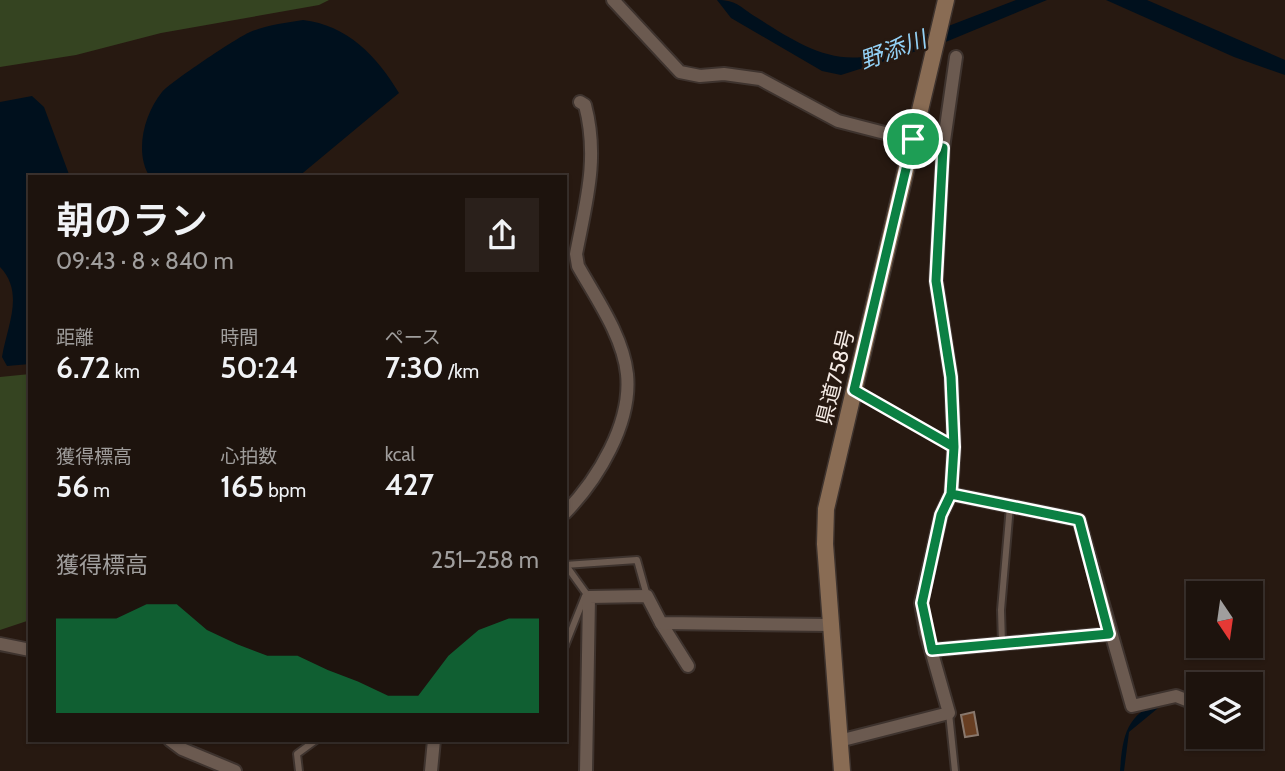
<!DOCTYPE html>
<html lang="ja">
<meta charset="utf-8">
<style>
:root{--surface:#1d130d;--page:#2a201b;--text:#f1f3f6;--muted:#a09e9d;--line:#3b322e;--accent:#0b8043}
body{margin:0;font-family:Cabin,"Noto Sans JP",sans-serif;background:var(--page);color:var(--text);height:100vh;display:flex;flex-direction:column;font-size:26px;white-space:nowrap}
*{box-sizing:border-box;margin:0}
p{font-size:23px;color:var(--muted)}
.icon{flex:none;width:38px;height:38px;fill:none;stroke:currentColor;stroke-width:2;stroke-linecap:round;stroke-linejoin:round}
.map{position:relative;flex:1;overflow:hidden}
.side{position:absolute;left:28px;top:175px;width:539px;height:567px;display:flex;flex-direction:column;background:var(--surface);border-radius:0px;box-shadow:0 2px 5px #0004,0 0 0 2px var(--line)}
.side>*{flex:none}
.needle{width:46px;rotate:167deg}
.controls{position:absolute;left:1186px;top:581px;display:grid;gap:14px}
.controls a{display:grid;place-items:center;width:77px;height:77px;border-radius:0px;background:var(--surface);box-shadow:0 2px 5px #0004,0 0 0 2px var(--line);font-size:35px}
.pin{position:absolute;display:grid;place-items:center;width:60px;height:60px;color:#fff;margin:-30px;border:4px solid #fff;border-radius:50%;box-shadow:0 2px 7px #0007}
.round{display:grid;place-items:center;flex:none;width:74px;height:74px;border-radius:0px;background:var(--page)}
.summary{display:flex;align-items:center;justify-content:space-between;height:119px;padding:0 28px}
h1{font-size:38px;font-weight:600;line-height:52px}
.figures{display:grid;grid-template-columns:repeat(3,1fr);gap:10px;height:119px;padding:7px 28px}
.figures div{display:grid;align-content:center}
.figures b{font-size:30px;font-weight:600}
.figures small{font-size:19px;font-weight:400}
.figures p{font-size:19px}
.chart{height:196px;padding:14px 28px}
.chart p{display:flex;justify-content:space-between}
.chart svg{width:100%;height:126px;margin-top:7px;fill:var(--accent);opacity:.7}
.map>svg:first-child{display:block}
.green{fill:#354421}
.water{fill:#00101d}
.building{fill:#683e22;stroke:#89786d;stroke-width:2}
.lines{fill:none;stroke-linecap:round;stroke-linejoin:round}
.service-casing{stroke:#3e332e;stroke-width:10}
.minor-casing{stroke:#3e332e;stroke-width:16}
.secondary-casing{stroke:#3e332e;stroke-width:19}
.service{stroke:#6b5a50;stroke-width:6}
.minor{stroke:#6b5a50;stroke-width:12}
.secondary{stroke:#896c54;stroke-width:16}
.route-casing{stroke:#fff;stroke-width:14}
.route{stroke:#0b8043;stroke-width:9}
.labels{text-anchor:middle;dominant-baseline:central;stroke-width:5;stroke-linejoin:round;paint-order:stroke}
.street-label{font-size:21px;fill:#f4eae4;stroke:#271911}
.water-label{font-size:23px;font-style:italic;fill:#93d1f6;stroke:#271911}
</style>
<div class="map">
<svg width="1285" height="771" viewBox="0 0 1285 771">
<rect width="100%" height="100%" fill="#271911"/>
<g class="green">
<path d="M0,0h329l-10,5 -158,28 -85,22 -76,12z"/>
<path d="M30,374v246l-30,10v-253z"/>
</g>
<g class="water">
<path d="M717,0c20,0 23,7 39,17 36,23 74,49 117,38l143,-55h31l-99,41 -107,34 -19,-4 -91,-53z"/>
<path d="M1106,0h41l138,60v15l-51,-18z"/>
<path d="M303,20c44,5 74,36 96,73l-101,84h-148c-16,-24 -6,-63 12,-85 9,-10 74,-54 88,-60 17,-7 35,-9 53,-12z"/>
<path d="M32,96l12,11 26,70h-40v187l-23,2 -5,-9c5,-31 23,-64 -2,-90v-165z"/>
<path d="M1168,699l31,9v4l-28,-10 -8,2 -34,28 -5,39h-4c3,-39 7,-59 48,-72z"/>
</g>
<path class="building" d="M974,712l4,23 -13,2 -4,-22z"/>
<g class="lines">
<g class="service-casing">
<g id="service">
<path d="M855,391l97,55"/>
<path d="M565,564l23,32"/>
<path d="M565,565l72,-5 10,36"/>
<path d="M1002,644l-1,-34 9,-104"/>
<path d="M565,646l20,-50"/>
<path d="M949,713l6,58"/>
<path d="M299,771l-2,-17 19,-14"/>
</g>
</g>
<g class="minor-casing">
<g id="minor">
<path d="M613,0l67,72 20,4 24,-2 36,5 78,42 105,27"/>
<path d="M951,494l128,26 53,186 44,-10 23,9"/>
<path d="M565,513c33,-34 67,-90 62,-139 -4,-38 -31,-76 -49,-108l-2,-12c10,-52 23,-96 9,-149l-5,-3"/>
<path d="M661,623l27,43"/>
<path d="M0,644l30,6"/>
<path d="M932,650l177,-16"/>
<path d="M170,740l12,9 53,22"/>
<path d="M839,741l110,-28 -23,-81 -5,-29 20,-88 10,-21 3,-47 -3,-70 -15,-96 7,-133 13,-91"/>
<path d="M431,771l3,-31"/>
<path d="M586,771l3,-174 58,-1 14,27 170,2"/>
</g>
</g>
<g class="secondary-casing">
<path id="secondary" d="M842,771l-17,-227 1,-35 120,-509"/>
</g>
<use href="#service" class="service"/>
<use href="#minor" class="minor"/>
<use href="#secondary" class="secondary"/>
</g>
<g class="lines">
<g class="route-casing">
<path id="route" d="M913,139l30,9 -7,133 15,96 3,70 -3,47 -10,21 -19,88 10,47 177,-16 -30,-114 -128,-26 3,-47 -100,-57 59,-251"/>
</g>
<use href="#route" class="route"/>
</g>
<g class="labels">
<g class="street-label">
<text transform="translate(835 377) rotate(-76)">県道758号</text>
</g>
<g class="water-label">
<text transform="translate(893 50) rotate(-20)">野添川</text>
</g>
</g>
</svg>
<div class="controls">
<a><svg class="needle" viewBox="-14 -14 28 28"><path d="M0-13l5 13h-10z" fill="#e53935"/><path d="M0 13l5-13h-10z" fill="#a09e9d"/></svg></a>
<a><svg class="icon" aria-label="layers" viewBox="0 0 24 24"><path d="M12 4l9 5-9 5-9-5zM3 14l9 5 9-5"/></svg></a>
</div>
<div class="pin" style="left:913px;top:139px;background:#1e9e55"><svg class="icon" aria-label="arrive" viewBox="0 0 24 24"><path d="M6 21V4h12l-3 4 3 4H6"/></svg></div>
<section class="side">
<div class="summary"><div><h1>朝のラン</h1><p>09:43 · 8 × 840 m</p></div><a class="round"><svg class="icon" aria-label="share" viewBox="0 0 24 24"><path d="M12 15V3M7 8l5-5 5 5M5 13v7h14v-7"/></svg></a></div>
<div class="figures">
<div><p>距離</p><b>6.72<small> km</small></b></div>
<div><p>時間</p><b>50:24</b></div>
<div><p>ペース</p><b>7:30<small> /km</small></b></div>
</div>
<div class="figures">
<div><p>獲得標高</p><b>56<small> m</small></b></div>
<div><p>心拍数</p><b>165<small> bpm</small></b></div>
<div><p>kcal</p><b>427</b></div>
</div>
<div class="chart"><p><span>獲得標高</span>251–258 m</p>
<svg viewBox="0 0 160 44" preserveAspectRatio="none"><path d="M0 44V11L10 11L20 11L30 6L40 6L50 15L60 20L70 24L80 24L90 29L100 33L110 38L120 38L130 24L140 15L150 11L160 11V44z"/></svg>
</div>
</section>
</div>
